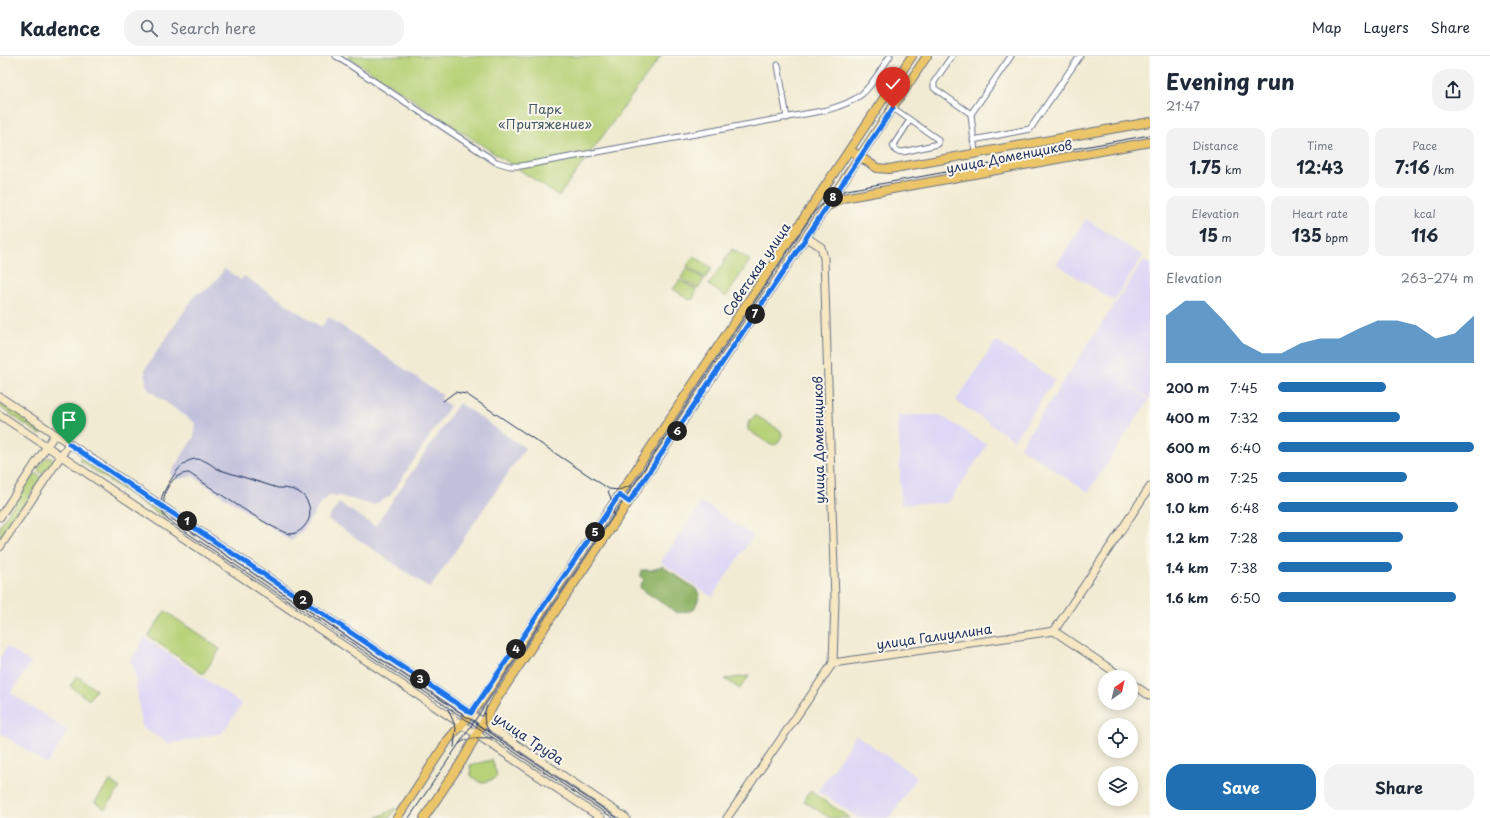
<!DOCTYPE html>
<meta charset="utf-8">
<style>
:root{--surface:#fff;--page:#f2f2f3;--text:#1f2937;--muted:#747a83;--line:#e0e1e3;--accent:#1f6fb2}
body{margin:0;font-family:"Playpen Sans",sans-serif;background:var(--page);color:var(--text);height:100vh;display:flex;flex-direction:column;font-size:15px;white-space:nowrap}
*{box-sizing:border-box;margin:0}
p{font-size:13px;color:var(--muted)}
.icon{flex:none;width:22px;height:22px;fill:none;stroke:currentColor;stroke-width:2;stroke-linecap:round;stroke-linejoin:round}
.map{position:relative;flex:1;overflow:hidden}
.drawer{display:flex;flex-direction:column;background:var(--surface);width:340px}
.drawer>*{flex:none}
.needle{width:26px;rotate:34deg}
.fabs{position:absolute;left:1098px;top:614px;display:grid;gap:8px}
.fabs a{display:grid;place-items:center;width:40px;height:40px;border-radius:50%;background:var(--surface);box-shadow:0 2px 10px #0003;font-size:20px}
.pin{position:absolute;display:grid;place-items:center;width:34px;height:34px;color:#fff;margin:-41px -17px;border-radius:50% 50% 50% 0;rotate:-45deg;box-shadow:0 0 4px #0007}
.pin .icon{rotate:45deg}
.km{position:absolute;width:20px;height:20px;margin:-10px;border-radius:50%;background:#222;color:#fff;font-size:11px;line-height:20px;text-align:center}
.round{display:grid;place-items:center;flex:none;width:42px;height:42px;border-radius:16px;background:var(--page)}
.overview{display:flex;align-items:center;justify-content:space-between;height:68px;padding:0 16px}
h1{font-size:22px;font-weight:700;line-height:30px}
.stats{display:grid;grid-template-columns:repeat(3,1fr);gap:6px;height:68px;padding:4px 16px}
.stats div{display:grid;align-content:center;border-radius:10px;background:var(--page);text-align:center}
.stats b{font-size:17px;font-weight:700}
.stats small{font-size:11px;font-weight:400}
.stats p{font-size:11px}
.chart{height:112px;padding:8px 16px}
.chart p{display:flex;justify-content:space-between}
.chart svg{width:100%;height:72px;margin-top:4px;fill:var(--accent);opacity:.7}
.action{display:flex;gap:8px;margin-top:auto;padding:8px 16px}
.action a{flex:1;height:46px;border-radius:16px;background:var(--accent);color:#fff;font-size:16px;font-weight:700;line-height:46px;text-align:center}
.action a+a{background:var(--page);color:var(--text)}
ul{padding:0 16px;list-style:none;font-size:13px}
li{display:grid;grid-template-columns:64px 48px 1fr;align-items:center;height:30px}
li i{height:10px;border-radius:5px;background:var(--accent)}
header{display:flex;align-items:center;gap:24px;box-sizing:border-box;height:56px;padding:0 20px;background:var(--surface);border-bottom:1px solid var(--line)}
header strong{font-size:19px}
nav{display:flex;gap:22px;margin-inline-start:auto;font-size:14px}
.search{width:280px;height:36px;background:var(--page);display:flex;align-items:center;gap:10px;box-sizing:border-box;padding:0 14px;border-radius:16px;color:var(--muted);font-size:15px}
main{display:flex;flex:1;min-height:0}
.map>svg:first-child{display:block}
.built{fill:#ddd5f6}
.industrial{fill:#c2c1dc}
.green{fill:#b7d278;stroke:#69806b}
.forest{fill:#91b468;stroke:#567263}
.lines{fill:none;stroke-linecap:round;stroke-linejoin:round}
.street-casing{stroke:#667187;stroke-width:7}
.secondary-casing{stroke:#667187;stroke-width:9}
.primary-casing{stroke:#667187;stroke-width:10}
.street{stroke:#fff;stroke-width:5}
.secondary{stroke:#f7e8c3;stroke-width:7}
.primary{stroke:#ecc569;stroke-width:8}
.tram{stroke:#1b2f5e;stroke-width:1}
.route-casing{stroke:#fff;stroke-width:8}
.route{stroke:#1a73e8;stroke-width:5}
.labels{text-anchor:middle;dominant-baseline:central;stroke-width:4;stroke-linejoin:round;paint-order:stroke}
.park-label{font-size:13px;fill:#425864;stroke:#fbf7ec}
.street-label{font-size:13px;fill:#1b2f5e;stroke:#fbf7ec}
</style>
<header>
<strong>Kadence</strong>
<div class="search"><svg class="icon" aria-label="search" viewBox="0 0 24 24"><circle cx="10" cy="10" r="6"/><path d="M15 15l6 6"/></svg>Search here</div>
<nav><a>Map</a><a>Layers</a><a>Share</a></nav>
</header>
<main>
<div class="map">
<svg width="1150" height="762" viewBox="0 0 1150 762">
<rect width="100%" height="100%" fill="#fbf7ec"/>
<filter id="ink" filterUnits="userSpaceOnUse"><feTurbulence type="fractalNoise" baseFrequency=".025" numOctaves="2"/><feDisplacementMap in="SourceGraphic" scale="8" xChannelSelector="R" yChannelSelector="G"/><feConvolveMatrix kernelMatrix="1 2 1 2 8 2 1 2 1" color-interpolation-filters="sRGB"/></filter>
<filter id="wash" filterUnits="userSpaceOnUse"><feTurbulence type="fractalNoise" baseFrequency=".012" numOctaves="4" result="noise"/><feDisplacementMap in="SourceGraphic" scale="16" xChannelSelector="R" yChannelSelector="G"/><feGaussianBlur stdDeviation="0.9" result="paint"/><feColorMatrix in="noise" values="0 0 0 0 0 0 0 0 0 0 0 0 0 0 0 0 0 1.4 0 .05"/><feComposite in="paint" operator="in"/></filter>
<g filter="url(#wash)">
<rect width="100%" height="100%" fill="#f2ebd3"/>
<g class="built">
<path d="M1086,163l57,37 -29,45 -57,-37z"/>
<path d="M1144,204l6,4v135l-37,-24 36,25 -61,92 -68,-45z"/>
<path d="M996,285l59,39 -41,60 -58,-39z"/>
<path d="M898,359h42l47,30 -39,58 -47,1z"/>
<path d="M702,446l51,34 -41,61 -51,-35z"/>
<path d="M145,582l97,66 -20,29 -53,11 -27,-17 -8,-59 -4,-7z"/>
<path d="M7,591l24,16 -20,30 57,38 -21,33 -47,-31v-75z"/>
<path d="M856,679l61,42 -27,41h-31l-41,-27z"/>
</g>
<g class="industrial">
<path d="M224,213l17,11 3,-4 77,51 8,-10 113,78 -1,5 9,6 -60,90 -17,9 -34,-9h-10l-9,8 -17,27 -12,10 -98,-65 -15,3 -8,-5 24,-37 1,-14 -46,-33 -3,-5 -1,-16 51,-75 9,-3 14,-14z"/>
<path d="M459,347l66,45 -95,140 -102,-69 11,-16 36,23z"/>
</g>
<g class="green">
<path d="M347,0h314l-102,140z"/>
<path d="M732,193l18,11 -24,37 -17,-12z"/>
<path d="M694,200l18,12 -7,10 -18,-12z"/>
<path d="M687,212l17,11 -6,10 -17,-11z"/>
<path d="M680,224l15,9 1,3 -3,7 -3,1 -17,-11z"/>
<path d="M0,344l45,30 -4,5 -41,-28z"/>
<path d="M755,359l26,16 1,5 -5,8 -6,1 -23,-15v-6z"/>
<path d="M82,399l78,52 2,6 6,7 -89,-60z"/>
<path d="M51,401l3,4 -8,16 -9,-7 7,-11z"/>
<path d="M35,417l7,5 -42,63v-16z"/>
<path d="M165,555l55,38 -17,25 -55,-38z"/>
<path d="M77,620l19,14 -7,10 -19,-14z"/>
<path d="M749,620l-9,13 -15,-10z"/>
<path d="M492,704l5,15 -3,4 -13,4 -10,-7 -1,-11z"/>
<path d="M110,725l10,7 -15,21 -10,-7z"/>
<path d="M810,735l40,27h-20l-26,-17z"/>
<path d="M396,752l-6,10h-14z"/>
</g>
<path class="forest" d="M662,510l33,22 5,7 -6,15 -17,3 -36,-24 -1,-4 4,-5 -4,-4 1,-6h11z"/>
</g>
<g filter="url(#ink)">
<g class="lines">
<g class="street-casing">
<g id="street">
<path d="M336,0l160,106 14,4h11l306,-56c39,-11 41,-21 63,-54"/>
<path d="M952,0l-18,26v6l37,26"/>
<path d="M778,9l9,53"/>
<path d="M893,52l43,30 2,2v4l-35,8 -7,-1 -3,-5 17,-26"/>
<path d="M973,84l57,-11 50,-73"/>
<path d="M975,97l-4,-39 40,-58"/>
</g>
</g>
<g class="secondary-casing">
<g id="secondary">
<path d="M806,181l15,10 3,11 11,342 -2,63"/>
<path d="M0,341l626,421"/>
<path d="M0,359l601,403"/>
<path d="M0,461l55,-83"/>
<path d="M0,491l69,-103"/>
<path d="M1054,575l68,46"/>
<path d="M1131,627l19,13"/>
<path d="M727,762l106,-155 221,-32 96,-144"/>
</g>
</g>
<g class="primary-casing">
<g id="primary">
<path d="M850,94l27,18 12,1 261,-47"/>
<path d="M828,150l15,-8 307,-56"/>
<path d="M397,762l51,-78 31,-36 44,-65 389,-583"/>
<path d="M424,762l38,-57 36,-64 429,-641"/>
</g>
</g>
<use href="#street" class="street"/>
<use href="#secondary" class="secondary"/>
<use href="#primary" class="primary"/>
<g class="tram">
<path d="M443,345l12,-9 11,2 143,95 10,1 13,-5"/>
<path d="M608,435l6,15 -1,9"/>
<path d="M487,650c-5,10 -3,18 3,26"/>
<path d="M448,653l8,19 -2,19"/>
<path d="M459,688c9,-8 23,-6 34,-6"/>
<path d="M409,762l203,-301 203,-306c10,-10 19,-16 32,-21l303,-55"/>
<path d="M613,762l-445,-298c-14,-14 -5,-28 4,-42 13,-20 25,-26 45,-9l61,19c11,0 24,2 29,13 3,5 4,15 1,20 -4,7 -9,12 -17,13 -12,1 -87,-51 -102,-61 -20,0 -33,29 -20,44l448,301"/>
</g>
</g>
</g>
<g class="lines" filter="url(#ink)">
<g class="route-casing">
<path id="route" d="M69,388l402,269 148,-218 10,7 264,-394"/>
</g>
<use href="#route" class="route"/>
</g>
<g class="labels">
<g class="park-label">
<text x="545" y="52">Парк<tspan x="545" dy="15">«Притяжение»</tspan></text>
</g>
<g class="street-label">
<text transform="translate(1009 100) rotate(-11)">улица Доменщиков</text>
<text transform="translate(756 213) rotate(-56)">Советская улица</text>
<text transform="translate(818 384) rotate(-91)">улица Доменщиков</text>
<text transform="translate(934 580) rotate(-8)">улица Галиуллина</text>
<text transform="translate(529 682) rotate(34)">улица Труда</text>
</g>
</g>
</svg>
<div class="fabs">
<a><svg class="needle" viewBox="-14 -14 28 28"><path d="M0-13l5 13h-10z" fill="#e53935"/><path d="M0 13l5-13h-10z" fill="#747a83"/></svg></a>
<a><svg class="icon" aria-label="locate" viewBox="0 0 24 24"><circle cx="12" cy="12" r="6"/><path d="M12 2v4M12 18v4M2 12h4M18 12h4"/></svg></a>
<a><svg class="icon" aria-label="layers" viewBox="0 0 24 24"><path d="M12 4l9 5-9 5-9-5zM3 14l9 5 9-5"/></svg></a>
</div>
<div class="pin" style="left:69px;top:388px;background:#1e9e55"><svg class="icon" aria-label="arrive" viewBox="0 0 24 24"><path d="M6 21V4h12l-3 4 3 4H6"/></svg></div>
<div class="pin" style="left:893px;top:52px;background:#d93025"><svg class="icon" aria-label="check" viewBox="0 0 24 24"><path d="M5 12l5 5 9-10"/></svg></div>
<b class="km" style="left:187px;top:465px">1</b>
<b class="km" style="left:303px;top:544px">2</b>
<b class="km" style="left:420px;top:623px">3</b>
<b class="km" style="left:516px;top:593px">4</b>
<b class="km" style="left:595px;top:476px">5</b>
<b class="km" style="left:677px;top:375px">6</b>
<b class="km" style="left:755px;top:258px">7</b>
<b class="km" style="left:833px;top:141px">8</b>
</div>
<section class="drawer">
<div class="overview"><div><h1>Evening run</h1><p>21:47</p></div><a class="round"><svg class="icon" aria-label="share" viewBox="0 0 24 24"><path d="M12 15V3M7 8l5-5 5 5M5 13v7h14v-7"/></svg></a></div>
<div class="stats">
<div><p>Distance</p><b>1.75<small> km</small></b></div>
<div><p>Time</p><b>12:43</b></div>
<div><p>Pace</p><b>7:16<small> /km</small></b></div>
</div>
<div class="stats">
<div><p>Elevation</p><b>15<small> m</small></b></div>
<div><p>Heart rate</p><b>135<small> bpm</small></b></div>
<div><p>kcal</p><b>116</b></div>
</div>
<div class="chart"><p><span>Elevation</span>263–274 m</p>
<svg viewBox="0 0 160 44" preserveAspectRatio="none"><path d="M0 44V15L10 6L20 6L30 18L40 32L50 38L60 38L70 32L80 29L90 29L100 23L110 18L120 18L130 21L140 29L150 26L160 15V44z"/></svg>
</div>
<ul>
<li><b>200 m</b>7:45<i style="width:55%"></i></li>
<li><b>400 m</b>7:32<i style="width:62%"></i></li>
<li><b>600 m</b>6:40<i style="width:100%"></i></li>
<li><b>800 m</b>7:25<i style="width:66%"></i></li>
<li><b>1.0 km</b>6:48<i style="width:92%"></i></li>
<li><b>1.2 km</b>7:28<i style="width:64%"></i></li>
<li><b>1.4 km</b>7:38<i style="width:58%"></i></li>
<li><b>1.6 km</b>6:50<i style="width:91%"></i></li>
</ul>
<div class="action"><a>Save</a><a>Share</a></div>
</section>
</main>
